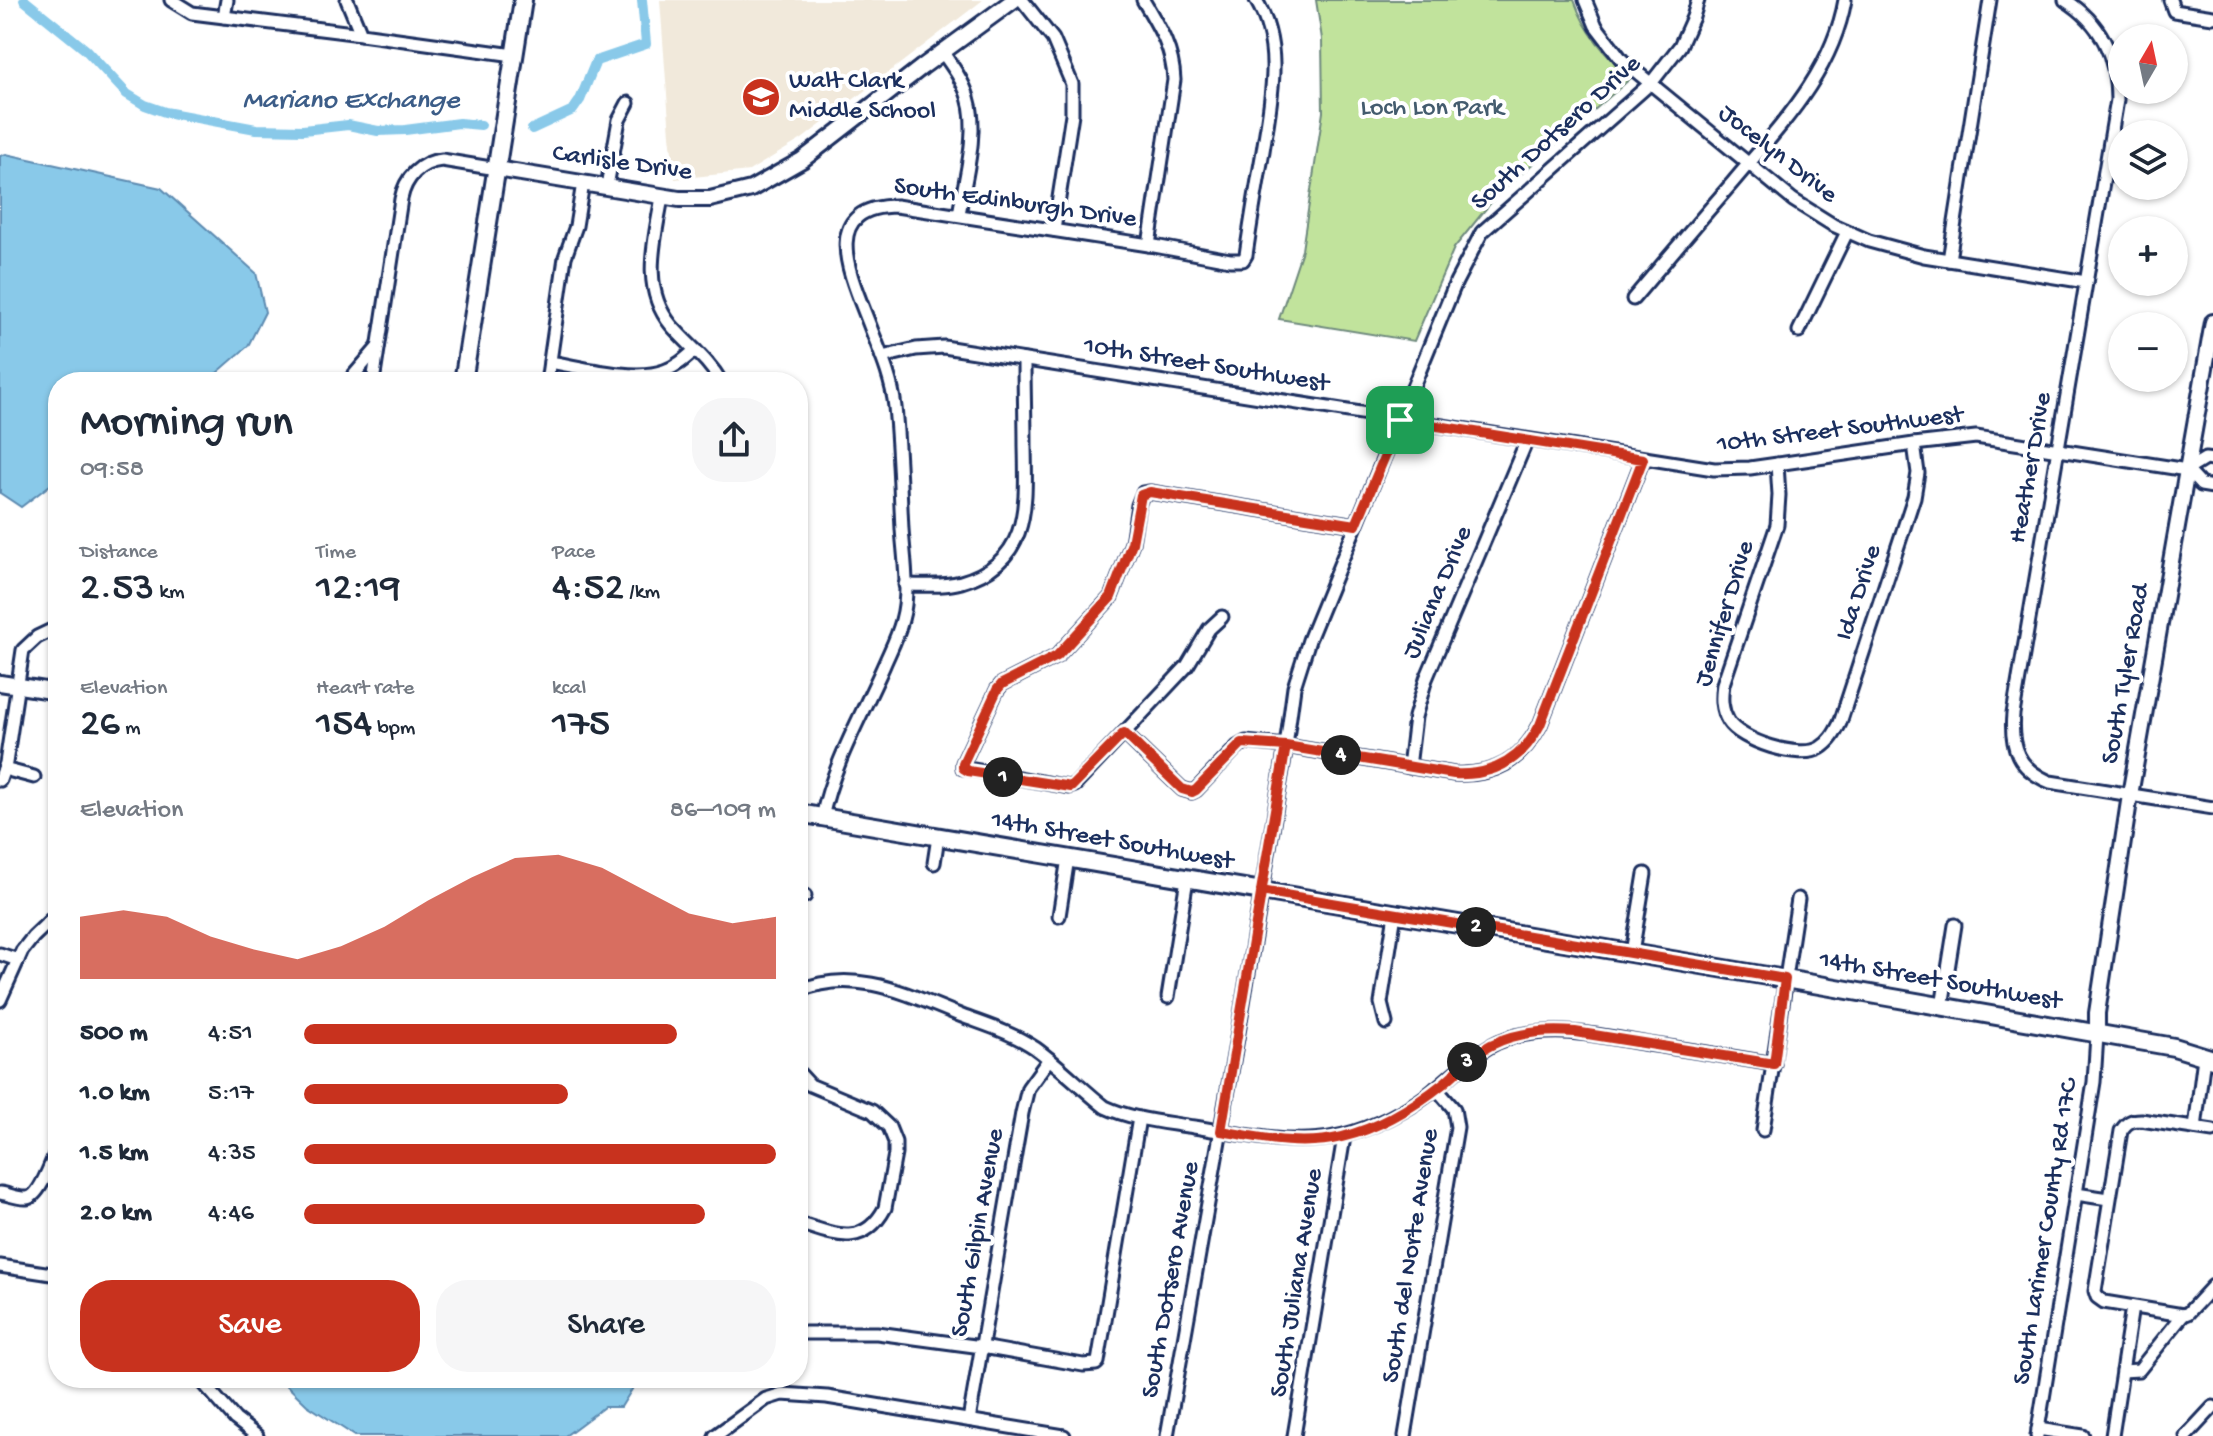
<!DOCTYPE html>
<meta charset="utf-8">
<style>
:root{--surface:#fff;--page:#f6f6f7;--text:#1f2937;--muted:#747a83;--accent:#c8321e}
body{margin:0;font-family:"Gochi Hand",sans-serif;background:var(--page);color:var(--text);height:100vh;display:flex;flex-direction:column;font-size:30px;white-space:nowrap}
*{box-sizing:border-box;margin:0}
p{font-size:26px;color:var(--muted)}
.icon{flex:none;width:44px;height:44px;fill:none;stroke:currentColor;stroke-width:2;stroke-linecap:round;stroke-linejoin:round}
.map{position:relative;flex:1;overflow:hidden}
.sheet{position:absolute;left:48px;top:372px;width:760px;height:1016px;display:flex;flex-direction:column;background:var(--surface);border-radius:32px;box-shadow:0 2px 6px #0004}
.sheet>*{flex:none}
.needle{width:52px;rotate:9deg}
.fabs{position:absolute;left:2108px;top:24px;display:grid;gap:16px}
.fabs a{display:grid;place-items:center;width:80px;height:80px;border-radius:50%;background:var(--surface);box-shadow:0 2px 6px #0004;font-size:40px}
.pin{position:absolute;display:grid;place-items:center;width:68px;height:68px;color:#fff;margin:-34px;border-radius:16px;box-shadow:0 4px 12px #0006}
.km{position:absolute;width:40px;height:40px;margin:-20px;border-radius:50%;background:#222;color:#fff;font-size:22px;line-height:40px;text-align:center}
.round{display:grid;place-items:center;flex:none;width:84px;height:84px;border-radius:32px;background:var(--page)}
.summary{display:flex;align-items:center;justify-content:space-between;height:136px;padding:0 32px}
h1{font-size:44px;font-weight:600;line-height:60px}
.figures{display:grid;grid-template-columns:repeat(3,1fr);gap:12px;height:136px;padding:8px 32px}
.figures div{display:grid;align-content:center}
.figures b{font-size:40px;font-weight:600}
.figures small{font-size:22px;font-weight:400}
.figures p{font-size:22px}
.chart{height:224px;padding:16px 32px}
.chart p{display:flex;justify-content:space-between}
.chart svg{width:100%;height:144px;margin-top:8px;fill:var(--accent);opacity:.7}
.primary-button{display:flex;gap:16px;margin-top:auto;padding:16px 32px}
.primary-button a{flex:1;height:92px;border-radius:32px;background:var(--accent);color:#fff;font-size:32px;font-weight:600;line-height:92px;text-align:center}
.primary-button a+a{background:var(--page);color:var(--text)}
ul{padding:0 32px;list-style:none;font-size:26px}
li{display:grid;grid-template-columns:128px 96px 1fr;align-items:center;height:60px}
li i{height:20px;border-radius:10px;background:var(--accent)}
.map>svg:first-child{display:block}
.built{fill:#f1e9db}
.green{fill:#c1e39c;stroke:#6e897d;stroke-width:2}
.water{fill:#89c9e9;stroke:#5d8bb1;stroke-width:2}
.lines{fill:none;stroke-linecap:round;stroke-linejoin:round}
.canal{stroke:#89c9e9;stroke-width:10}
.minor-casing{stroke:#1b2f5e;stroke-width:17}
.tertiary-casing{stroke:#1b2f5e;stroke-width:20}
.secondary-casing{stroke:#1b2f5e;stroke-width:22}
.minor{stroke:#fff;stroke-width:11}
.tertiary{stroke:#fff;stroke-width:14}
.secondary{stroke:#fff;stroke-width:16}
.route-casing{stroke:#fff;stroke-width:16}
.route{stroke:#c8321e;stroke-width:10}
.labels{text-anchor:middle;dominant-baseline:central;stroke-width:8;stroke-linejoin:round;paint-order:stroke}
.poi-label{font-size:26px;fill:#1b2f5e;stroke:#fff;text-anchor:start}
.park-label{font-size:26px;fill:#445c6e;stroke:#fff}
.street-label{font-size:26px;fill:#1b2f5e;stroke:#fff}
.water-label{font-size:28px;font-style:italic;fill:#3c5d88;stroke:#fff}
</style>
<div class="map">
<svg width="2213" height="1436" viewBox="0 0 2213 1436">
<rect width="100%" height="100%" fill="#fff"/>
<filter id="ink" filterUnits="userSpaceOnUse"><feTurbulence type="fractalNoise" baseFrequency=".0125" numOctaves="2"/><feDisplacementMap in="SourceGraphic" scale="16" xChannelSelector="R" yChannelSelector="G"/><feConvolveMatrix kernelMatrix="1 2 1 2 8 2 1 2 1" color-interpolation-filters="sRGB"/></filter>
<g filter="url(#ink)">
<path class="built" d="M660,0h323l-181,139 -53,32 -74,8 -5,-44z"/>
<path class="green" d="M1316,0h258c12,34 31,54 57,78l-134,117 -43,53 -40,93 -135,-22 23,-69 21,-138 -1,-73z"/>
<g class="water">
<path d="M6,154l155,34 95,85 9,39 -17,34 -31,27 -18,9h-141v97l-37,28 -21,-14v-337z"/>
<path d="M279,1378h360l-18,29h-17l-39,29h-210l-48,-31z"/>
</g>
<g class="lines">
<g class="canal">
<path d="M24,0l62,50 41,44 18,11 20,7 91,17 47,1 45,-5 30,6 27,-1 54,-7 22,2"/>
<path d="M532,129l41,-19 7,-10 16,-39 50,-17 -4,-44"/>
</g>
<g class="minor-casing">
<g id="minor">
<path d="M171,0l21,13 169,21"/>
<path d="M347,0l14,34 153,21"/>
<path d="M1022,0l31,39 19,45v30l-18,116"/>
<path d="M1143,0c16,27 30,49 31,80l-25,165"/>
<path d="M1585,0l11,26 26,34 171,140 40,25 36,16 55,15 162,26"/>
<path d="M2065,0c37,23 52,57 52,100l-104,614c-3,33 5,55 37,68l163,26"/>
<path d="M2170,0l4,11 39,6"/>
<path d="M224,17l3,-17"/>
<path d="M943,53c10,14 20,28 25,44 11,34 -3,82 -9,117"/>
<path d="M607,186l12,-66 9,-17"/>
<path d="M662,197c-7,43 -22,90 9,128 16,19 37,34 50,57"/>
<path d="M1949,260l41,-260"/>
<path d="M1633,299c33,-39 66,-78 100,-117 47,-56 99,-108 112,-182"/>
<path d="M1799,331l48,-99"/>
<path d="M882,357l34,-8 28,-2 770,122 36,-1 164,-24 62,-7 211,33 14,15 12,2"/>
<path d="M550,362c31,5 85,20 114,9 12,-4 21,-12 31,-21"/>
<path d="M348,382l30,-35"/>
<path d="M373,382l28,-183c4,-21 19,-37 41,-39l55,9"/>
<path d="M547,382l18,-125 11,-31 7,-43"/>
<path d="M1777,464l2,31 -2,30 -54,159c-2,14 -2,25 5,37 12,20 72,39 92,27 10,-6 15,-15 20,-25l74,-226 4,-24 -4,-29"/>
<path d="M2187,470l18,-11 8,1"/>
<path d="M905,585c18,0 39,2 56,-3 70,-20 65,-77 64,-136 0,-29 -1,-57 -1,-86"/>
<path d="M1222,617l-13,12 -22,37 -112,119 -6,2 -106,-19v-5l34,-73 5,-6 55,-28 54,-59 21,-54 6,-38 5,-12 7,-1 206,33"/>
<path d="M1124,733l58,56 10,3 4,-2 41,-43 9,-5 40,4 168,28c41,2 67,-13 86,-49l103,-266"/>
<path d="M1409,767l6,-50 11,-38 101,-239"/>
<path d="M4,769l30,8"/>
<path d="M0,780l6,-17 17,-113 14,-13 21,-10"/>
<path d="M822,818c11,-54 40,-103 62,-153 6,-14 14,-29 18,-45 8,-28 2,-62 0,-91 -2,-40 -3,-81 -7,-122 -3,-28 -15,-55 -25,-81 -17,-45 -55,-119 26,-120l253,39 81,15h13l3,-5c5,-35 11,-70 17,-104 8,-52 21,-104 -7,-151"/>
<path d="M934,863l4,-26"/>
<path d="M798,896h7"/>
<path d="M1059,916l9,-58"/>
<path d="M1632,953l13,-79"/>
<path d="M0,954l18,6"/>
<path d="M798,991c57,-25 111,4 164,25 24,9 51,17 73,32 25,18 46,40 70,59 28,13 59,15 89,20 91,14 137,29 222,-24 34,-21 59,-58 100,-67 46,-10 86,0 132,8 42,6 84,13 126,20"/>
<path d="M1168,997l19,-118"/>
<path d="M0,1000l22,-49 11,-14 25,-24"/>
<path d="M1942,1007l13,-82"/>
<path d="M1386,1023l-5,-20 14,-89"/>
<path d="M798,1072l12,13 62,26 17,16 6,15v12l-10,54c-22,41 -51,26 -87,15"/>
<path d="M2195,1128l9,-71"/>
<path d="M1763,1130l35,-231"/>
<path d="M2213,1131l-72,-11c-10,0 -14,2 -20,11l-26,160 2,6 7,5 79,13 5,-2 25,-27"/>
<path d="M0,1193c8,1 19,6 27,5 13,-1 26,-40 31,-51"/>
<path d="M2076,1194l33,5"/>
<path d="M0,1266l58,9"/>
<path d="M798,1333h79l105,14 101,18 13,-1 2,-2 41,-244"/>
<path d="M2122,1371l17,-1 44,-55"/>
<path d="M199,1378l36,41 22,17"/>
<path d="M969,1420l53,-307 6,-25 21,-29"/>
<path d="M2038,1429l45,7"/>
<path d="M715,1436l51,-37 16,-5 45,3 237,39"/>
<path d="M1167,1436l72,-409 47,-281 8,-59 15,-47 147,-358 26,-50 170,-150 28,-36 13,-29 5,-17"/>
<path d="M1294,1436l50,-299"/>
<path d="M1405,1436l52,-309 -3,-18 -18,-21"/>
<path d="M2037,1436l57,-354 3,-47"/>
<path d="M2112,1436l20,-129"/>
<path d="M2186,1436l27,-29"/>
</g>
</g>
<g class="tertiary-casing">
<g id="tertiary">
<path d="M497,169l182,30h31l41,-10 51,-29 120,-93 92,-67"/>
<path d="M0,683l58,9"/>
<path d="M2097,1035v-22l33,-218 83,-473"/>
</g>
</g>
<g class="secondary-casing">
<g id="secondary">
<path d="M463,382l60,-382"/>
<path d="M798,813l987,166 389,68 39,12"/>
</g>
</g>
<use href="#minor" class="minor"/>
<use href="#tertiary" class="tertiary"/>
<use href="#secondary" class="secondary"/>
</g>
</g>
<g class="lines" filter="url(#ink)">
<g class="route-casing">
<path id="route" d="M1400,420l-44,105 -206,-33 -9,3 -9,48 -21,54 -54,59 -55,28 -5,6 -34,73v5l5,3 103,16 53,-54 58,56 10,3 4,-2 46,-47 44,3 -25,145 524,88 -11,85 -199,-32c-27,-2 -59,0 -84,13 -17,9 -32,25 -47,38 -30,24 -65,45 -102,54 -40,10 -81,1 -121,-6 22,-128 43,-257 65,-385l168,28c39,2 68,-14 86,-49l103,-266 -243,-39"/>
</g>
<use href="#route" class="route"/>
</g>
<defs>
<g id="school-disc" transform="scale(2)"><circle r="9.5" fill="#c8321e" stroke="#fff"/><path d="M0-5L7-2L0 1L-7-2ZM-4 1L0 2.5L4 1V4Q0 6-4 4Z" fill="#fff"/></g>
</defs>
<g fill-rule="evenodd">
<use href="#school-disc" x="761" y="97"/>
</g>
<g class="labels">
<g class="poi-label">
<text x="789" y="82">Walt Clark<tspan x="789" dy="30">Middle School</tspan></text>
</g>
<g class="park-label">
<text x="1432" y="109">Loch Lon Park</text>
</g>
<g class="street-label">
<text transform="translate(1557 134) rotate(-42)">South Dotsero Drive</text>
<text transform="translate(1777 155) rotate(38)">Jocelyn Drive</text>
<text transform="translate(622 164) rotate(8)">Carlisle Drive</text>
<text transform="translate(1015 204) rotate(8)">South Edinburgh Drive</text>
<text transform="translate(1206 366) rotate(9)">10th Street Southwest</text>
<text transform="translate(1840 431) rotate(-7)">10th Street Southwest</text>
<text transform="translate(2032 468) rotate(-80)">Heather Drive</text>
<text transform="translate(1439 593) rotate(-67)">Juliana Drive</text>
<text transform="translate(1860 593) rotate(-72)">Ida Drive</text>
<text transform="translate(1726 614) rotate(-73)">Jennifer Drive</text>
<text transform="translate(2127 674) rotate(-80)">South Tyler Road</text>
<text transform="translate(1112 842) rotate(10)">14th Street Southwest</text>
<text transform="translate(1940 982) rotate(10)">14th Street Southwest</text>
<text transform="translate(2047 1232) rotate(-81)">South Larimer County Rd 17C</text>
<text transform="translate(979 1233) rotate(-80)">South Gilpin Avenue</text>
<text transform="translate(1412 1256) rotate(-81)">South del Norte Avenue</text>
<text transform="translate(1172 1280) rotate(-80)">South Dotsero Avenue</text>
<text transform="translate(1298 1283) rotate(-81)">South Juliana Avenue</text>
</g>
<g class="water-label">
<text x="351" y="101">Mariano Exchange</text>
</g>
</g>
</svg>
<div class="fabs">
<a><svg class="needle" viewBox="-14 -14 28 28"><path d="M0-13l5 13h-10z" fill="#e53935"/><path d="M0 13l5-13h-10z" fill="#747a83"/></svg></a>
<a><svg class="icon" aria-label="layers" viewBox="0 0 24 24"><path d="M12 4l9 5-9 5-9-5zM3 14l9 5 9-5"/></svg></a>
<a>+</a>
<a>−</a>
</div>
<div class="pin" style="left:1400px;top:420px;background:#1e9e55"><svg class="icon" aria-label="arrive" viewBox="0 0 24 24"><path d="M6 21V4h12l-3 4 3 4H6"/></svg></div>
<b class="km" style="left:1003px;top:777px">1</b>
<b class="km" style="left:1476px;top:927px">2</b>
<b class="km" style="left:1467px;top:1062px">3</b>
<b class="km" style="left:1341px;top:755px">4</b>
<section class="sheet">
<div class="summary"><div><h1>Morning run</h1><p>09:58</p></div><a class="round"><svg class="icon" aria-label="share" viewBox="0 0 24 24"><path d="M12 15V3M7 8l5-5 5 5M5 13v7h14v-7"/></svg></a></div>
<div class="figures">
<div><p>Distance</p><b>2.53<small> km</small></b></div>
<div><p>Time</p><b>12:19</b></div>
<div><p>Pace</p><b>4:52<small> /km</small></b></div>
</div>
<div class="figures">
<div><p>Elevation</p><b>26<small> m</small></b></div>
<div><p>Heart rate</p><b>154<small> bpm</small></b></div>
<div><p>kcal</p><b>175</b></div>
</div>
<div class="chart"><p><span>Elevation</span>86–109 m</p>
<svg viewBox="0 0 160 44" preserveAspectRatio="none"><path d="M0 44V25L10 23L20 25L30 31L40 35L50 38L60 34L70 28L80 20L90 13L100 7L110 6L120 10L130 17L140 24L150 27L160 25V44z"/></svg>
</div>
<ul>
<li><b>500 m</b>4:51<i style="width:79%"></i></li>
<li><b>1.0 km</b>5:17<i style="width:56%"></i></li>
<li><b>1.5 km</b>4:35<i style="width:100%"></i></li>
<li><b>2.0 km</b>4:46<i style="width:85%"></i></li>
</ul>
<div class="primary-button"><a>Save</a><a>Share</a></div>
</section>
</div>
